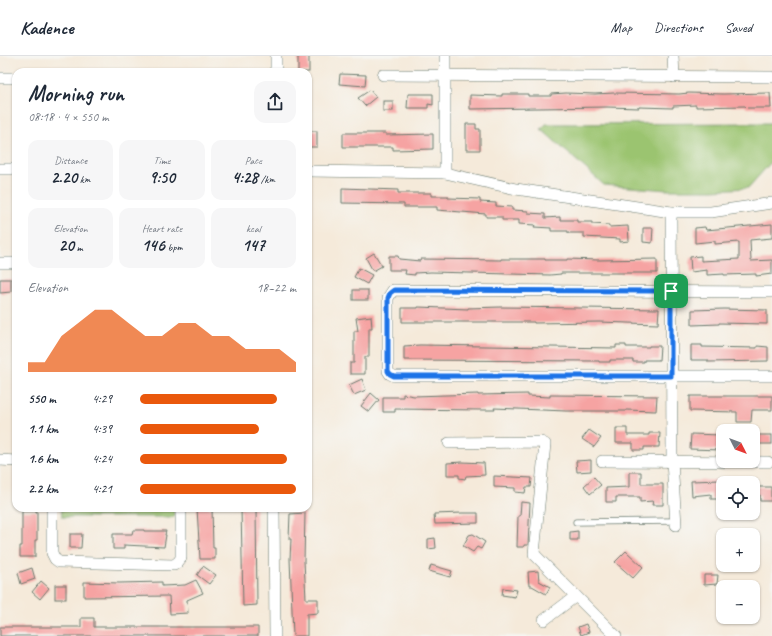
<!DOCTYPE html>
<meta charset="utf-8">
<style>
:root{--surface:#fff;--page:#f6f6f7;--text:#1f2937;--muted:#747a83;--line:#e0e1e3;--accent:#ea580c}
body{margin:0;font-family:Caveat,sans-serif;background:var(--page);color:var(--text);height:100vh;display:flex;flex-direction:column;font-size:15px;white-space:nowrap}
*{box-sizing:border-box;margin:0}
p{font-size:13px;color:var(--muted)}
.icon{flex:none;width:22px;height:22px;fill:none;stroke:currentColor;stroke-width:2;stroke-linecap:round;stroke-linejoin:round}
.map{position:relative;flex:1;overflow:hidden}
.details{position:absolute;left:12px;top:12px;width:300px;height:444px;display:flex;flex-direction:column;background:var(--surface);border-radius:12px;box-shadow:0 1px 3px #0004}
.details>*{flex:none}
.needle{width:26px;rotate:132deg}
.tools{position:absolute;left:716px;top:368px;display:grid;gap:8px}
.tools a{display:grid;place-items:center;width:44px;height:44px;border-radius:8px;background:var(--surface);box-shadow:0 1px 3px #0004;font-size:20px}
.pin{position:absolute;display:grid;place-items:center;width:34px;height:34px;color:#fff;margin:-17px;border-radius:8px;box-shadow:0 2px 6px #0006}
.round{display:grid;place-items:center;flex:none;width:42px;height:42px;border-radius:12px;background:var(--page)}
.headline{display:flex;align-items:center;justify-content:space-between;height:68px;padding:0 16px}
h1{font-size:22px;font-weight:800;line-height:30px}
.metrics{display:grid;grid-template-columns:repeat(3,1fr);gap:6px;height:68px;padding:4px 16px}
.metrics div{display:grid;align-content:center;border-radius:10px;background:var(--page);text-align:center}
.metrics b{font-size:17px;font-weight:800}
.metrics small{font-size:11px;font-weight:400}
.metrics p{font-size:11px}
.chart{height:112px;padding:8px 16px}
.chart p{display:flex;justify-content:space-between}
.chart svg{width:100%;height:72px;margin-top:4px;fill:var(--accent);opacity:.7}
ul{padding:0 16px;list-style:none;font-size:13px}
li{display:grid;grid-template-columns:64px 48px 1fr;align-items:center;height:30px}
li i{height:10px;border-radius:5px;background:var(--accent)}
header{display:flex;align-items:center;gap:24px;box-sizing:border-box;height:56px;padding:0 20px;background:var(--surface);border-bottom:1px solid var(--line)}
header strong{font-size:19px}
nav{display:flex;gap:22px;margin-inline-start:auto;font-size:14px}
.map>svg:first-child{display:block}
.green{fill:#9bc470;stroke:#5d8052}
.building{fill:#f6a3a2}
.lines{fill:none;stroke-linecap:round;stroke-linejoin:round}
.lane-casing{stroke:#6a7a6e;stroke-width:7}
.street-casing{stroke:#6a7a6e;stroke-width:12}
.lane{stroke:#fff;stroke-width:5.5}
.street{stroke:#fff;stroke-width:11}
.route-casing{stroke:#fff;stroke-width:8}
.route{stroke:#1a73e8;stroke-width:5}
</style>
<header>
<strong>Kadence</strong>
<nav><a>Map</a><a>Directions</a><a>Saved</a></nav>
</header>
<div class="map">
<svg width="772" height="580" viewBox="0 0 772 580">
<rect width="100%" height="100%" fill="#f6f6f2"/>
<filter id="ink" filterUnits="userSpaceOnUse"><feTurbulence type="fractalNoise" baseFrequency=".025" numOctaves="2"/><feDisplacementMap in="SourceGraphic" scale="8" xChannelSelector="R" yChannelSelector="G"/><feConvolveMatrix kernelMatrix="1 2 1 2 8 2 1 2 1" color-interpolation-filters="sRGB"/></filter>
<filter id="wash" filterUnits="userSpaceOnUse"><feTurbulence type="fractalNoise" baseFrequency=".012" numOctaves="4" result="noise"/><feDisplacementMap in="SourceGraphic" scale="16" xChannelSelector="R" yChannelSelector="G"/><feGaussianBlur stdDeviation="0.9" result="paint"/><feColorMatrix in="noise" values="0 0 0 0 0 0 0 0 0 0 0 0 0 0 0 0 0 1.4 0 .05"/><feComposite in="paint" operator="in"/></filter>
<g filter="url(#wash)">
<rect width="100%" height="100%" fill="#f5eada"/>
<g class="green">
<path d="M772,67v38l-24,27 -36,2h-45l-63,-5 -63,-56 5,-5z"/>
<path d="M61,452h113v9h-112z"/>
</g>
<g id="blocks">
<g class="building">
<rect x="298" y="0" width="11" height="16"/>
<path d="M340,18l26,1 -1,11 -26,-2z"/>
<path d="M370,34l6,7 -11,9 -7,-8z"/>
<path d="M566,37l29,1 19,-1 65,1 10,-1 34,1 47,-1 1,15h-24l-2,-2 -49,1v-2l-23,1v2l-34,-1v1l-32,-1 -137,2v-14l32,1v-2h26v2h23v-2z"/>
<path d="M408,38h25v11l-5,-1v4h-21z"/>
<rect x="383" y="45" width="10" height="10"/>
<path d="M466,68h10v5h4v21h-14z"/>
<rect x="308" y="75" width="9" height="16"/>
<path d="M343,77h43v2l47,-1v15l-40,1v-3h-50z"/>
<path d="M342,132l56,2v3h33v3h17v2l32,1v3l16,1v3l16,1v3l16,1v2l17,1v4l15,-1v3h17v2h15v2l17,1v2l19,-1 1,15 -9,1v-3l-36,-2v-4h-16v-2h-17v-3l-17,-1 1,-2 -16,-1v-4h-17v-3h-16v-3l-49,-4v-3h-33v-3l-62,-1z"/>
<path d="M772,168v14l-22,2 1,21 21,-1v14l-16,2v-2l-32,1v-1l-17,1v-5l-16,2 -1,-15 11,-1v5l38,-2v-17l-24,2v-3l-20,2v-15l10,-1 1,3z"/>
<path d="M643,172h10l-1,15 -9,-1z"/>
<path d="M374,197l8,13 -9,5 -7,-13z"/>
<path d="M389,200h9l1,3 21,2 1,-2 80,1v-1h44v1h22v-1l32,1 58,-1v14h-96v1l-11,1 -119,-3 -16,1v2l-10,-1 1,-4h-17z"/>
<path d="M359,212l13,7 -5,9 -13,-7z"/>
<path d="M0,223h11v13l-11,1z"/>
<rect x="353" y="234" width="15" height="10"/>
<path d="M418,251l50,2v-1l33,-1 158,2 -1,15 -59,-2 -65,1v-1h-132v-14h16z"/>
<path d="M724,253l43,1v14l-48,-1v1l-27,1v-15z"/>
<path d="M371,260l1,12h-3v29h-4v17h-15v-11h4v-32h4l-2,-13z"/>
<path d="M420,289l196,3v-3h10v2h23v-1h11l-1,14h-15v2h-11v-2h-23v2h-11v-1l-195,-1v-14z"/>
<path d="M691,289h11v2l55,1v-2l11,1v14l-60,1v-2h-17z"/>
<path d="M362,323l4,11 -12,5 -5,-10z"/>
<path d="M371,337l8,7 -10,12 -8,-6z"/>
<path d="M403,338l11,2 64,-2v1l50,-1v2l22,1v-2l107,1 -1,15 -30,-1v1h-60l-72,-3 1,2h-12l-88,-1v3h-12v-15h20z"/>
<path d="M690,340h82v14h-20l-1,12h-14v-10l-47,-1z"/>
<path d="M616,372h11v7h22v-2h11l-1,14h-15v3h-11v-7h-17z"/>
<path d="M589,374l12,8 -7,9 -12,-8z"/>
<path d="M691,378l30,1v15l-31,-1z"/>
<rect x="753" y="379" width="19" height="9"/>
<path d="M591,404v11l-14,1 -1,-11z"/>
<path d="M462,406l22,1 1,12 -19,1 -1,3 -6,-1v-3h-12v-12z"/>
<path d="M629,416h12v12h22v21h-11l1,-4 -13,1v-5h-24v5h-10v-14l23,-1z"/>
<path d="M494,420l38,2 -1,9h-5l-1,6 -10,-1v-4l-21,-1z"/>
<path d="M594,421l7,8 -11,9 -6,-8z"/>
<path d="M721,424l1,19h-11v-5l-19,2 -1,-15z"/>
<path d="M753,431h18v14h-11v-6h-7z"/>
<path d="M521,446l9,1 -2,42h-4v2h-7l1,-31h2z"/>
<path d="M197,452h15l1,40h2v11h-15z"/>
<path d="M241,452h15l1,97 -14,1z"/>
<path d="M22,455h15v29h-2v17h-15v-11h2z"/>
<path d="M305,457l-1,48 2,38h12v14l-11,1v22h-14l-3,-77 1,-20h-2l1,-25z"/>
<path d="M462,457h16v10l-43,1 -1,-10z"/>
<path d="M133,474h11v1h22l-1,4h1l-2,12 -40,-2v4h-11v-15h19z"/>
<path d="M578,475v9h-8v-8z"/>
<path d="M70,478h12l-1,14h-11z"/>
<path d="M473,478l12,8 -4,7 -4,-2 -4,5 -10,-6 6,-11z"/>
<path d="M435,482l1,10 -8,1v-10z"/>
<path d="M626,495l17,16 -10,11 -18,-16z"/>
<path d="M431,509l21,6 -2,6 -21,-6z"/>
<path d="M203,510l13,9 -7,9 -12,-9z"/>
<path d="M32,512l3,11 -14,5 -3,-11z"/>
<path d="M538,515l1,10 11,6 -4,7 -14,-8h-3l-1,-14z"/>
<path d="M704,519h14l-1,9 -13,1z"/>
<path d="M196,524l7,13 -16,7 1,13 -18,1 -1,-18 -85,1v-15l35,1 43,-1v4l23,-1z"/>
<path d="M41,525l8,7 -9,11 -8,-7z"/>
<rect x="55" y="529" width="11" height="14"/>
<path d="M503,532l14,2 -2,7 -13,-2z"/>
<path d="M81,562h13v9h164v9h-258v-9h81z"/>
<path d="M586,568l3,8 -8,3 -3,-8z"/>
</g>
</g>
</g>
<g filter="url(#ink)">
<use href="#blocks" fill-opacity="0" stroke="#6a7a6e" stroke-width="1"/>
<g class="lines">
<g class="lane-casing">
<path id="lane" d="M576,466l99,-1"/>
</g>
<g class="street-casing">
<g id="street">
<path d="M673,0l1,21"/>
<path d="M274,16l2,-3v-13"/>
<path d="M383,19l389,2"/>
<path d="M0,22h16"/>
<path d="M0,113h16"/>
<path d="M308,115l137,2 71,16 155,23h40l61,-9"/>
<path d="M445,117v-117"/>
<path d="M671,156l1,249 4,64"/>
<path d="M0,207h16"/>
<path d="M772,236l-379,-2 -5,8v73l2,3 4,2h378"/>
<path d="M449,387l92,-1 4,2 -11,110 82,82"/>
<path d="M0,404l16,1"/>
<path d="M602,405l166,1"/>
<path d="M52,452v45l3,6 4,3 115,3 4,-3 3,-4v-50"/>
<path d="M274,452l1,128"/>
<path d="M544,564l32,-24"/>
</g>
</g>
<use href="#lane" class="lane"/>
<use href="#street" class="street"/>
</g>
</g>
<g class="lines" filter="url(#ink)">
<g class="route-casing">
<path id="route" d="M394,234l277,1v85h-277l-4,-2 -2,-3v-73l2,-5z"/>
</g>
<use href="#route" class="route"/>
</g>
</svg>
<div class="tools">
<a><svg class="needle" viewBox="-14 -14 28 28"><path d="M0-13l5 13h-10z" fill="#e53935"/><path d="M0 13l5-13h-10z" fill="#747a83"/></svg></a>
<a><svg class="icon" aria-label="locate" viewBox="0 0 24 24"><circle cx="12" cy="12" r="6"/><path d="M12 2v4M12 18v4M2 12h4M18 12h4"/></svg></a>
<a>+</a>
<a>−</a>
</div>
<div class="pin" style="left:671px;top:235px;background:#1e9e55"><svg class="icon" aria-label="arrive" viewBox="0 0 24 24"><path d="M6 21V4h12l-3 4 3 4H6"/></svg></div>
<section class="details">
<div class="headline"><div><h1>Morning run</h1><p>08:18 · 4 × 550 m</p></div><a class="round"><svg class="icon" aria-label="share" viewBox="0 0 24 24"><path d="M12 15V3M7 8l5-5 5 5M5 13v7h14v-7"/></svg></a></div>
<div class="metrics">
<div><p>Distance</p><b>2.20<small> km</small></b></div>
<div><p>Time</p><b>9:50</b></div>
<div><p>Pace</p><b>4:28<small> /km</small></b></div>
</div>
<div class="metrics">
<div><p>Elevation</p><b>20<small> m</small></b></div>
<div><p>Heart rate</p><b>146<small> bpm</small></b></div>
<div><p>kcal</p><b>147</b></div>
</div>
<div class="chart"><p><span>Elevation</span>18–22 m</p>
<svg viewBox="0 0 160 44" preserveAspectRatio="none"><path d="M0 44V38L10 38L20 22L30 14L40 6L50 6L60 14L70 22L80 22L90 14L100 14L110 22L120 22L130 30L140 30L150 30L160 38V44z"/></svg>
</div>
<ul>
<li><b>550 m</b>4:29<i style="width:88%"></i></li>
<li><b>1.1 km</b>4:39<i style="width:76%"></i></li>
<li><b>1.6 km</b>4:24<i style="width:94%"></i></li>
<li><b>2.2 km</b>4:21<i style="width:100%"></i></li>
</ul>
</section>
</div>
